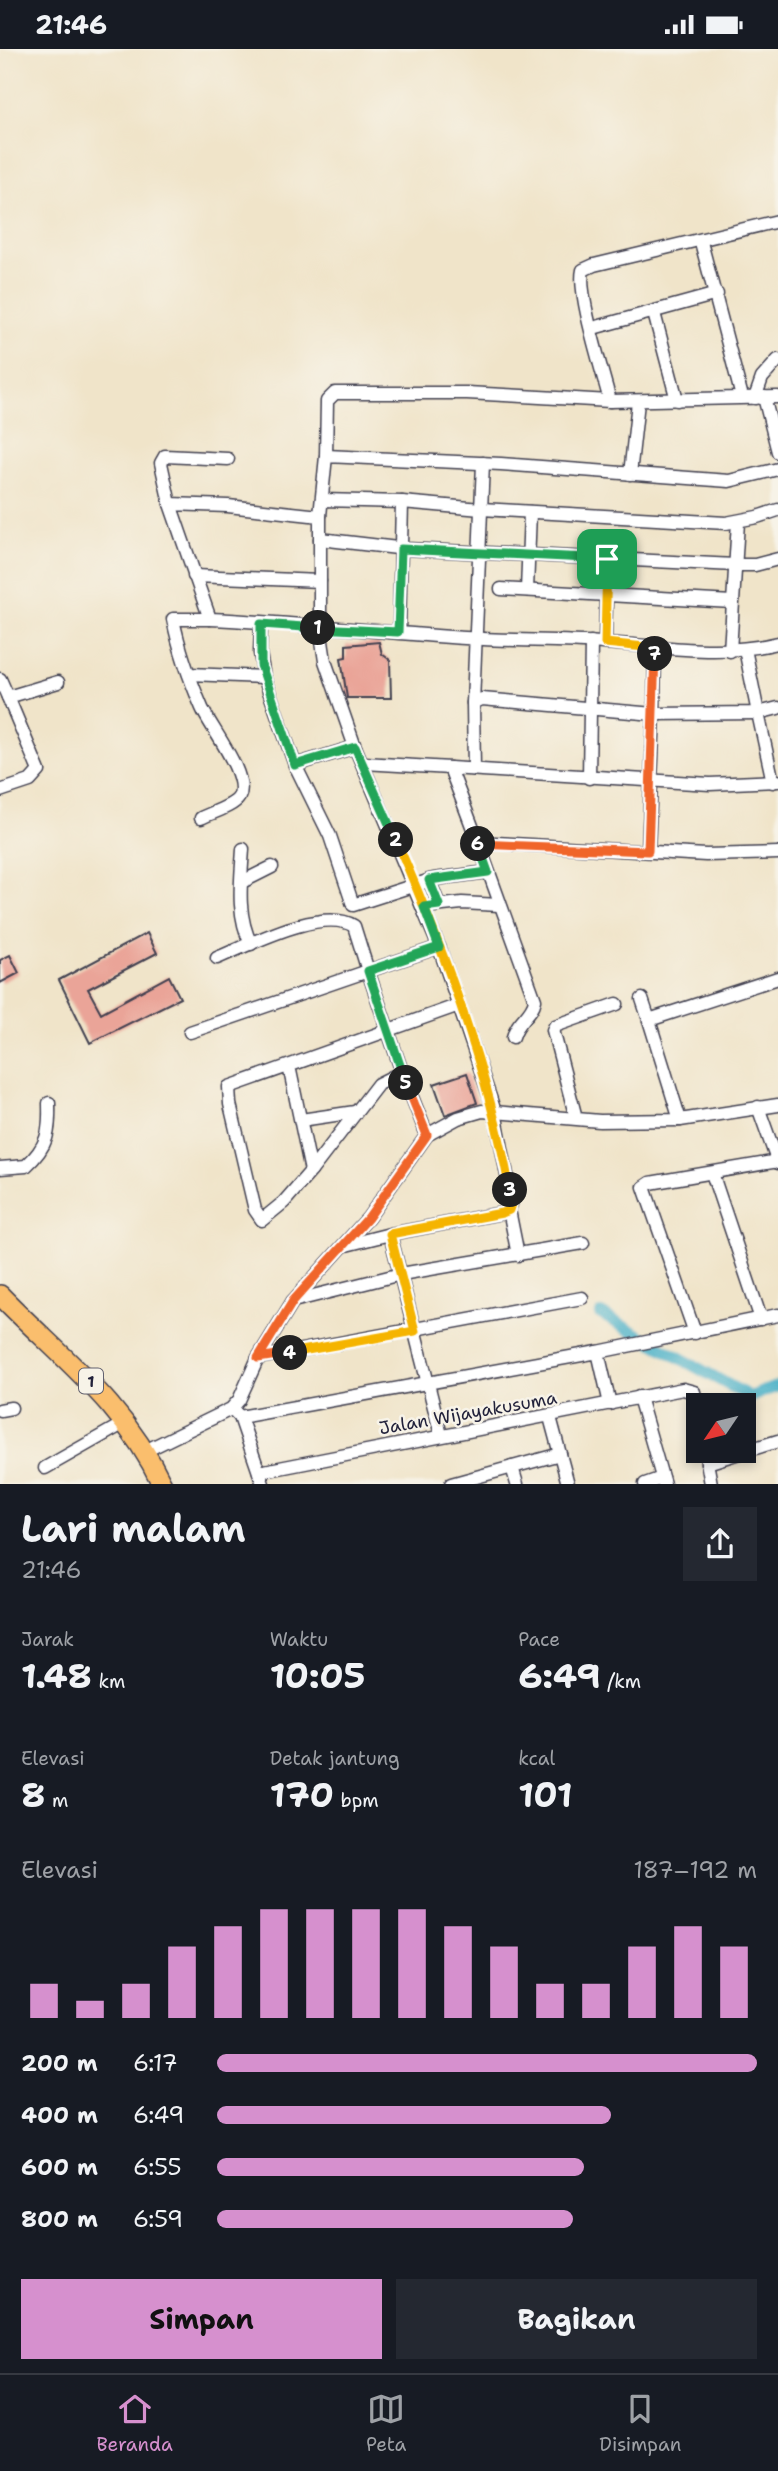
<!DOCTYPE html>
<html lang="id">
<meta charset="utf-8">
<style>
:root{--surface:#171b24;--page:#242831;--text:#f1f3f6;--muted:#9ea1a6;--line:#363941;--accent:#d690ce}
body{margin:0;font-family:"Shantell Sans",sans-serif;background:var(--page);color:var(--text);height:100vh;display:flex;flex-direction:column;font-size:26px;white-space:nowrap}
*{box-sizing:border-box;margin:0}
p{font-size:23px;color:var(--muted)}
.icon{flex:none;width:38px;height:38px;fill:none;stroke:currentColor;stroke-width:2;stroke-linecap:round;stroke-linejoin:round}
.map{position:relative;height:1435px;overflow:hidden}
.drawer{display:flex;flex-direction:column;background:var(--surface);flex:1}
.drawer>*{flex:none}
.needle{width:46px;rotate:235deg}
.fabs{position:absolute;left:686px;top:1344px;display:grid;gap:14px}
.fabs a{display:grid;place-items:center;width:70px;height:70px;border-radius:0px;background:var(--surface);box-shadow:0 4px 10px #0003;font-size:35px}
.pin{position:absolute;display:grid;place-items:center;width:60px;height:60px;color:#fff;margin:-30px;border-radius:14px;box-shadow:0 4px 10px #0006}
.km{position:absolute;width:35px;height:35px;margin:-18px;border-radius:50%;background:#222;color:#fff;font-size:19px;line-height:35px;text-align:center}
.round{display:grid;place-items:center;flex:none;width:74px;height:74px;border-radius:0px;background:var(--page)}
.summary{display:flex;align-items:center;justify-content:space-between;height:119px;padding:0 21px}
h1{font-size:38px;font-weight:700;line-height:52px}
.figures{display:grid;grid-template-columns:repeat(3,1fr);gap:10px;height:119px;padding:7px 21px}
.figures div{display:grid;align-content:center}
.figures b{font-size:35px;font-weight:700}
.figures small{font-size:19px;font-weight:400}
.figures p{font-size:19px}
.chart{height:196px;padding:14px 21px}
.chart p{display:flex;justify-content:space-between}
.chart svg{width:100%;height:126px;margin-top:7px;stroke:var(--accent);stroke-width:6}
.button{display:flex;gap:14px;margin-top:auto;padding:14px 21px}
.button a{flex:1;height:80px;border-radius:0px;background:var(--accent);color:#111;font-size:28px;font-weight:700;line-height:80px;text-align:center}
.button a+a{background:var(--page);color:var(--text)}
ul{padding:0 21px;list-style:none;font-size:23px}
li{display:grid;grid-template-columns:112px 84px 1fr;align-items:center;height:52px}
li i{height:18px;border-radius:9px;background:var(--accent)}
.status{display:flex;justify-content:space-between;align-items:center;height:49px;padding:0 35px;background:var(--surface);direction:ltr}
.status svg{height:19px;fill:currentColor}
.dock{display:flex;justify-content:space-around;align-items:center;height:98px;border-top:2px solid var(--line);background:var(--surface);font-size:19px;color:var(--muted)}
.dock a{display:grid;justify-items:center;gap:4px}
.dock .selected{color:var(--accent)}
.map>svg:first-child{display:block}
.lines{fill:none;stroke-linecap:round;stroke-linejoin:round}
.canal{stroke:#48b0c7;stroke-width:12}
.building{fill:#eaa498}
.minor-casing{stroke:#413f50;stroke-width:15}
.highway-casing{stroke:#413f50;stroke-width:22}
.minor{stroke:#fff;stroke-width:12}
.highway{stroke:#fabe6d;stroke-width:19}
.split-1-casing{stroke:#fff;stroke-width:14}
.split-2-casing{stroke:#fff;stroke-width:14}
.split-3-casing{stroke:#fff;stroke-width:14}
.split-4-casing{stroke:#fff;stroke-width:14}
.split-5-casing{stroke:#fff;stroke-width:14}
.split-6-casing{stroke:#fff;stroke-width:14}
.split-7-casing{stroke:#fff;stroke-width:14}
.split-8-casing{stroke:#fff;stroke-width:14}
.split-1{stroke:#22a559;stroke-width:9}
.split-2{stroke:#22a559;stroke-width:9}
.split-3{stroke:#f5b400;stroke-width:9}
.split-4{stroke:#f5b400;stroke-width:9}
.split-5{stroke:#f0652b;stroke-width:9}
.split-6{stroke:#22a559;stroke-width:9}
.split-7{stroke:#f0652b;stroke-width:9}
.split-8{stroke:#f5b400;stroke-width:9}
.labels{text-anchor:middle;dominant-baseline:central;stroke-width:5;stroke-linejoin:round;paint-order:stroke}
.shield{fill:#f7f3e8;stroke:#62616f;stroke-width:2}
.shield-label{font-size:16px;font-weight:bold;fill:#22223b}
.street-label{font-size:18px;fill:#22223b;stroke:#f7f3e8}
</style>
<div class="status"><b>21:46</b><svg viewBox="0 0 49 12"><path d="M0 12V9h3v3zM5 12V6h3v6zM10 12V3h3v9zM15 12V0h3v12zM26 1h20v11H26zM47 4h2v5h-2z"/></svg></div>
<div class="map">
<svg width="778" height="1435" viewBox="0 0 778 1435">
<rect width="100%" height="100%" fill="#f7f3e8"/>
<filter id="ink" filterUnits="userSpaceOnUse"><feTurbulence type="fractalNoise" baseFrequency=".0143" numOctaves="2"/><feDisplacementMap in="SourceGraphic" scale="14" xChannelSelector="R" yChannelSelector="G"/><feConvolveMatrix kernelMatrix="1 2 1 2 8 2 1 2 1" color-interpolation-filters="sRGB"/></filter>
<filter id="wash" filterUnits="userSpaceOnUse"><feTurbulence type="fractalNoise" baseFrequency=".00686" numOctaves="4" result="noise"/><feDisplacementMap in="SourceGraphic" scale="28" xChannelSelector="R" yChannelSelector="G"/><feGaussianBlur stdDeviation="1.57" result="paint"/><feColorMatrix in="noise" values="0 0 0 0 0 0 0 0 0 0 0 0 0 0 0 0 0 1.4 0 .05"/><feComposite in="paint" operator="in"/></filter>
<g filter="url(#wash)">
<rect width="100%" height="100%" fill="#f0e4c9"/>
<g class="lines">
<path class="canal" d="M601,1265l149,83 28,-11"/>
</g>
<g id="blocks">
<g class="building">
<path d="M379,593l3,12 8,6 1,38h-44l-6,-40 5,-1v-12z"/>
<path d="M147,884l10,20 -69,36 13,24 68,-37 11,22 -90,45 -31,-63z"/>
<path d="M10,906l9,18 -19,10v-23z"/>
<path d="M467,1024l10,30 -32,12 -11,-31z"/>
</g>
</g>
</g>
<g filter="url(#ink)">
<use href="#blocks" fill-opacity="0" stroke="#413f50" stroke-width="2"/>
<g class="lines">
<g class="minor-casing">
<g id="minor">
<path d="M778,172l-184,44 -11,5c-6,23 20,103 27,131l168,-4"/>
<path d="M701,193l41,155"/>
<path d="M654,264l23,87"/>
<path d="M593,279l124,-34"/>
<path d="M764,348l14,55"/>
<path d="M755,349l7,-20 16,-18"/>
<path d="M326,407l1,-55 8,-8h132l143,8"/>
<path d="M630,425l8,-72"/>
<path d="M322,451l80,2 79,7 245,14 31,-6 21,-7"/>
<path d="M170,455l-9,-41 4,-7 63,3"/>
<path d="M320,467l6,-60 175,8 228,17 49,-12"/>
<path d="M320,490l86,10 329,16h20l23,-6"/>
<path d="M194,527l126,5"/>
<path d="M501,540l231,13"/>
<path d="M527,541l3,-78"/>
<path d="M261,575l-1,29 4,24 31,88 35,71 23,69 81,-26 54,-7"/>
<path d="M399,583l3,-130"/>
<path d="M605,594l2,-84"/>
<path d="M730,602l8,-129"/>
<path d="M189,625l75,3"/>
<path d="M0,630l8,18"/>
<path d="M473,654l9,-4 172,15 1,-66"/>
<path d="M364,714l86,5"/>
<path d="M295,716l60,-18"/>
<path d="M474,720l-1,-66 10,-240"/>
<path d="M589,729l2,-136"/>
<path d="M773,733l-15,-69 20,-5"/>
<path d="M0,742l30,-10 9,-10 -31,-74 50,-15"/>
<path d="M201,769c10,-5 33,-12 38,-21 11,-21 -29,-70 -37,-89 -12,-28 -23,-59 -29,-89h37"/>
<path d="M478,793l-28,-74 260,16 68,-3"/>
<path d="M243,800c-2,33 -7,65 8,95"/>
<path d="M648,802l6,-137 104,-1 -13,-64"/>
<path d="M429,831l10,25"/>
<path d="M242,833l30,-15"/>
<path d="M424,858l38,-4 37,2"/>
<path d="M217,909c32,-13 105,-52 137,-32l14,45 71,-24"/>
<path d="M642,950l7,21"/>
<path d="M190,983l178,-61 34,101 -24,12 -67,87"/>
<path d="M513,988c4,-17 19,-22 22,-37l-57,-158 228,13 72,-2"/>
<path d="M289,1017l22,105 -27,31 -22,18 -7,-10 -25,-106 -1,-17 230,-82"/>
<path d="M402,1023l25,63"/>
<path d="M758,1058l20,56"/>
<path d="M576,1069l-23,-88 2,-4 62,-22"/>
<path d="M301,1071l54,-8"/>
<path d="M680,1071l-31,-100 129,-42"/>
<path d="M0,1119l26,-2c22,-20 24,-34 23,-63"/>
<path d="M712,1124l49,146"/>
<path d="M509,1161l9,45"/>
<path d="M390,1185l112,-21 7,-3 3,-9 -17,-89 -56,-165 -84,-200 -30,-86 -5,-33v-112l-92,-10 -58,-2 40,115c85,4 170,13 255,19 46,3 92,2 138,5 60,3 116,14 175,0"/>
<path d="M346,1196l44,-11 51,201"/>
<path d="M293,1252l108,-27 182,-31"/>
<path d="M695,1284l-51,-146 6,-4 128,-22"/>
<path d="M598,1303l180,-37"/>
<path d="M258,1309l324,-60"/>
<path d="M639,1348l25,87"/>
<path d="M0,1361l11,-2"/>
<path d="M234,1362l6,6 23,67"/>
<path d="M240,1368l358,-65 12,52"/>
<path d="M550,1368l18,67"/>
<path d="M145,1402l86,-42 8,-9 19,-42 35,-57 75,-83 59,-83 31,-17 24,-7 118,10 80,-1 98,-15"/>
<path d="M705,1402l6,33"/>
<path d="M707,1414l71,-22"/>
<path d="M512,1418l5,17"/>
<path d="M45,1419l81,-46"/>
<path d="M259,1423l424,-83 11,3 4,18"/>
<path d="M451,1435l109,-30"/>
<path d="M645,1435l17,-6"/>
</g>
</g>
<g class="highway-casing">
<path id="highway" d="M0,1246c60,62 124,108 162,189"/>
</g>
<use href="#minor" class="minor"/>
<use href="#highway" class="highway"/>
</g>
</g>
<g class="lines" filter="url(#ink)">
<g class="split-1-casing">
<path id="split-1" d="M318,579l80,4 3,-83 206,10"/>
</g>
<g class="split-2-casing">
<path id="split-2" d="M318,579l-57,-4v41l34,100 60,-18 41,93"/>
</g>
<g class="split-3-casing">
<path id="split-3" d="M396,791c49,112 92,230 114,350"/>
</g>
<g class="split-4-casing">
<path id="split-4" d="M290,1304l125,-22 -25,-97 112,-21 7,-3 3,-9 -2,-11"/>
</g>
<g class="split-5-casing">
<path id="split-5" d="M290,1304l-32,5 35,-57 75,-83 59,-83 -21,-52"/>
</g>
<g class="split-6-casing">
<path id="split-6" d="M406,1034l-38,-112 71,-24 -15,-40 15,-2 -10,-25 59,-8 -10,-28"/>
</g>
<g class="split-7-casing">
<path id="split-7" d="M478,795l170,7 7,-197"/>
</g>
<g class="split-8-casing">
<path id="split-8" d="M607,510l-2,84 50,5v6"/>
</g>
<use href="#split-1" class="split-1"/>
<use href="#split-2" class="split-2"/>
<use href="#split-3" class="split-3"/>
<use href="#split-4" class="split-4"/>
<use href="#split-5" class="split-5"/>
<use href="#split-6" class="split-6"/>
<use href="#split-7" class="split-7"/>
<use href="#split-8" class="split-8"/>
</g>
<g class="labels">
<rect class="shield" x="79" y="1319.5" width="24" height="25" rx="5"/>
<g class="shield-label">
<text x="91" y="1332">1</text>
</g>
<g class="street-label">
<text transform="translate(468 1364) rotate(-10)">Jalan Wijayakusuma</text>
</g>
</g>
</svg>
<div class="fabs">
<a><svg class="needle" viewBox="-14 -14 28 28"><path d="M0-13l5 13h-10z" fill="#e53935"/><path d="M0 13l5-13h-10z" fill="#9ea1a6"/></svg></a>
</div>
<div class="pin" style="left:607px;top:510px;background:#1e9e55"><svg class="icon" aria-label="arrive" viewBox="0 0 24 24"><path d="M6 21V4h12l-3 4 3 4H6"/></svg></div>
<b class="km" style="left:318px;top:579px">1</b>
<b class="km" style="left:396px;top:791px">2</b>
<b class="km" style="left:510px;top:1141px">3</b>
<b class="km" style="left:290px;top:1304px">4</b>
<b class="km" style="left:406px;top:1034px">5</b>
<b class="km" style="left:478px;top:795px">6</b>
<b class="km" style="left:655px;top:605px">7</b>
</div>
<section class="drawer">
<div class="summary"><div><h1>Lari malam</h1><p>21:46</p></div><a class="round"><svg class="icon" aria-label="share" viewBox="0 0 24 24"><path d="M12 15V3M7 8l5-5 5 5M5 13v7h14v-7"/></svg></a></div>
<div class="figures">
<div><p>Jarak</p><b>1.48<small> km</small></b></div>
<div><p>Waktu</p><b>10:05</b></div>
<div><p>Pace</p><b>6:49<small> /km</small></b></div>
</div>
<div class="figures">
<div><p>Elevasi</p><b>8<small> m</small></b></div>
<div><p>Detak jantung</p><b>170<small> bpm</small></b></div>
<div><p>kcal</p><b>101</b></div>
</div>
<div class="chart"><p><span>Elevasi</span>187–192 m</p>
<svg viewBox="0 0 160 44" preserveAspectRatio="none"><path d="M5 44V32M15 44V38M25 44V32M35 44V19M45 44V12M55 44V6M65 44V6M75 44V6M85 44V6M95 44V12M105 44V19M115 44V32M125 44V32M135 44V19M145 44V12M155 44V19"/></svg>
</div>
<ul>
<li><b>200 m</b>6:17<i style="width:100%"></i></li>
<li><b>400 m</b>6:49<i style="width:73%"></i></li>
<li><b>600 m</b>6:55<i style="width:68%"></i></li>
<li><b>800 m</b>6:59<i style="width:66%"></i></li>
</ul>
<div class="button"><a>Simpan</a><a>Bagikan</a></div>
</section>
<nav class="dock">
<a class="selected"><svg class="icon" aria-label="home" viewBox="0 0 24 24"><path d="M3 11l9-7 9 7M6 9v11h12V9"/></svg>Beranda</a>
<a><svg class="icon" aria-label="map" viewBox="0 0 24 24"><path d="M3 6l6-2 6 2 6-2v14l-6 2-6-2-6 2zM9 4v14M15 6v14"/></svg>Peta</a>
<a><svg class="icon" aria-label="saved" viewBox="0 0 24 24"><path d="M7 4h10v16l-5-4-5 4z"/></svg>Disimpan</a>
</nav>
